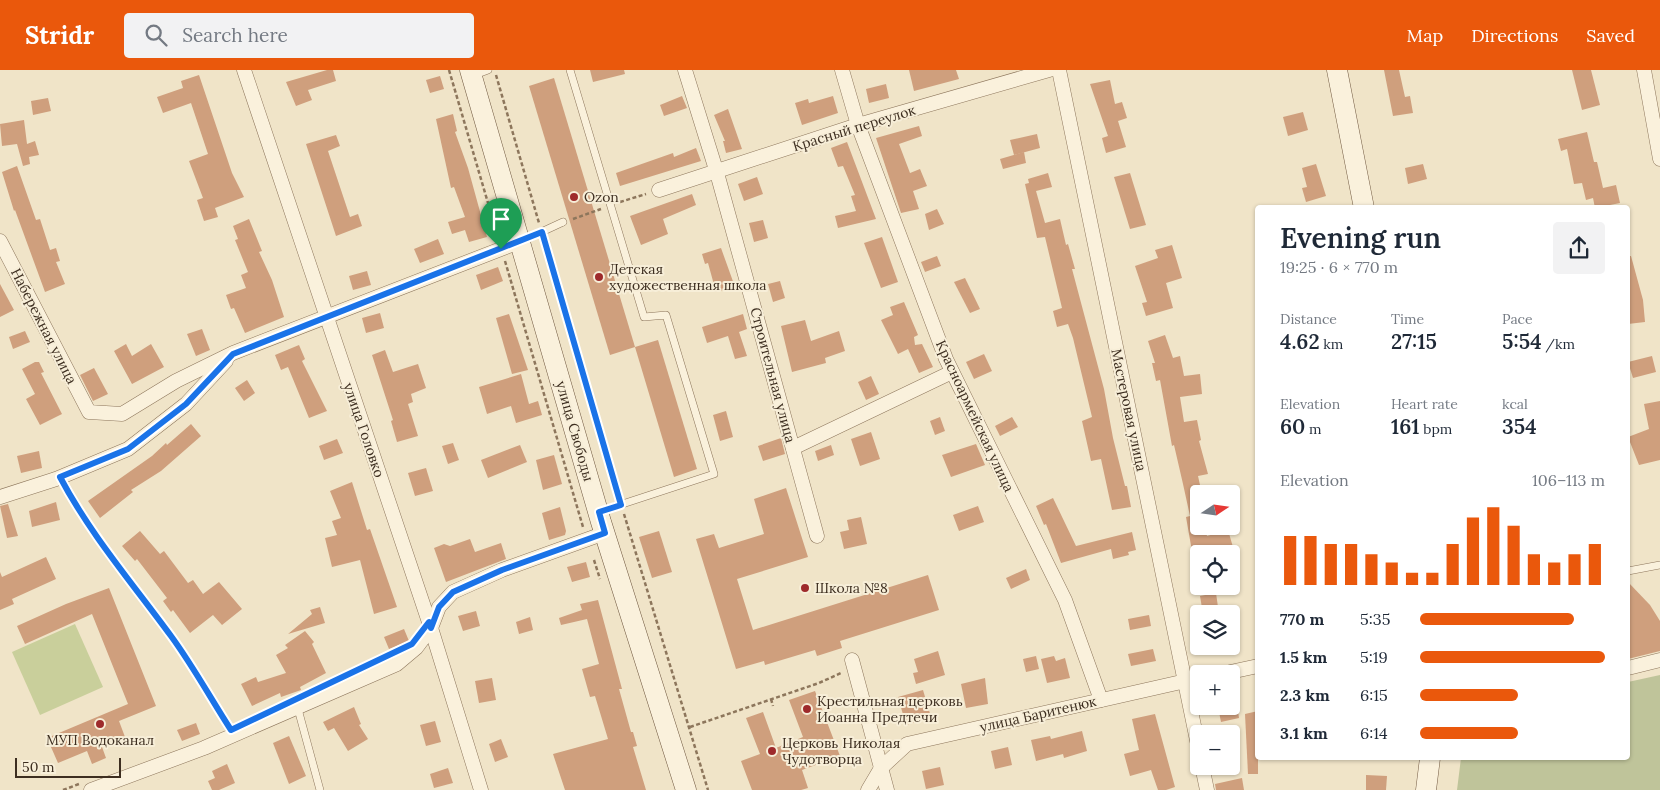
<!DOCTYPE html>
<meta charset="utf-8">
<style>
:root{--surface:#fff;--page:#f2f2f3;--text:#1f2937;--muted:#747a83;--accent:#ea580c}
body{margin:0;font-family:Lora,serif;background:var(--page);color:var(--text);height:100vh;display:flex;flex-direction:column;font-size:19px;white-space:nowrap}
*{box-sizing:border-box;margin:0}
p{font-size:16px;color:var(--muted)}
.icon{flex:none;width:28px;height:28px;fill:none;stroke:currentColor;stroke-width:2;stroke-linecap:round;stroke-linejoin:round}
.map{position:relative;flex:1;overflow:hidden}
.side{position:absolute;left:1255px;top:135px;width:375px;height:555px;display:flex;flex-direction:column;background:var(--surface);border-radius:5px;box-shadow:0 1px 4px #0004}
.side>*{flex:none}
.needle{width:32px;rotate:77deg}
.tools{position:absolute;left:1190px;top:415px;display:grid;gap:10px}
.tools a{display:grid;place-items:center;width:50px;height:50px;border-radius:5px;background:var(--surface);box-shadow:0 1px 4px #0004;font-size:25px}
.scale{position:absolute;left:15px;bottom:12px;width:106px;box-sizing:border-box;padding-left:5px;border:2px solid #3d2e20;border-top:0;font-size:14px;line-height:18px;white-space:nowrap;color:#3d2e20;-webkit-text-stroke:4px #f7eed8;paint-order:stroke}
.pin{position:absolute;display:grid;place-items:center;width:42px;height:42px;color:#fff;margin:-51px -21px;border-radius:50% 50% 50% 0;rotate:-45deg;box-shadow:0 0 5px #0007}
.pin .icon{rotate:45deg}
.round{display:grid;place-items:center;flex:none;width:52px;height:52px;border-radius:5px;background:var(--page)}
.head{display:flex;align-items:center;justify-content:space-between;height:85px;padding:0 25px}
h1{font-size:28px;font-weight:600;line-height:38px}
.stats{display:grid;grid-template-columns:repeat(3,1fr);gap:8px;height:85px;padding:5px 25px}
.stats div{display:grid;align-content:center}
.stats b{font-size:21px;font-weight:600}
.stats small{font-size:14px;font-weight:400}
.stats p{font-size:14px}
.chart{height:140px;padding:10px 25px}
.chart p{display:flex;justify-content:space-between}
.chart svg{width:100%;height:90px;margin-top:5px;stroke:var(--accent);stroke-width:6}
ul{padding:0 25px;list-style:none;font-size:16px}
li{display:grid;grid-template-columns:80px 60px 1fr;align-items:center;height:38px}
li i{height:12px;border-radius:6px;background:var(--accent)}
header{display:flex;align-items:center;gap:30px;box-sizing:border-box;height:70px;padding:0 25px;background:var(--accent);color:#fff}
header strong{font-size:24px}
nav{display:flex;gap:28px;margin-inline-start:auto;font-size:18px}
.search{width:350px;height:45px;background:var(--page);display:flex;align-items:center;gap:12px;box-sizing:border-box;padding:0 18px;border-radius:5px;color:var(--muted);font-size:19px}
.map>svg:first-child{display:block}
.green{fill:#c9cf9b}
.cemetery{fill:#bfc49a}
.building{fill:#cf9f7d}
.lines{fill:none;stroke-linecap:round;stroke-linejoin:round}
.lane-casing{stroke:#8d765c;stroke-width:8}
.street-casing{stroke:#8d765c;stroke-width:15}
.secondary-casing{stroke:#6f573f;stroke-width:21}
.path{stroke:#8d765c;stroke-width:2.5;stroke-dasharray:4 2.5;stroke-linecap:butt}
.lane{stroke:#faf1dc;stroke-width:7}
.street{stroke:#faf1dc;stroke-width:14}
.secondary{stroke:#faf1dc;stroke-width:20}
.route-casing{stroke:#fff;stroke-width:10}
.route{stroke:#1a73e8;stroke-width:6}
.poi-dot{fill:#9e2a2b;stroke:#f7eed8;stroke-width:2}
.labels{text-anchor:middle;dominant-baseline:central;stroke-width:4;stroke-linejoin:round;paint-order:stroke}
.street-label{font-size:14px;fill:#3d2e20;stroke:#f7eed8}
.poi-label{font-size:14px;fill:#3d2e20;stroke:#f7eed8;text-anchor:start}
</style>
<header>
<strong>Stridr</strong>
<div class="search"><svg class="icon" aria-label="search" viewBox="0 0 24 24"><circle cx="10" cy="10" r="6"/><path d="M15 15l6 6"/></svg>Search here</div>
<nav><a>Map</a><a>Directions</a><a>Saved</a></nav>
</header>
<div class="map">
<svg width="1660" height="720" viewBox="0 0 1660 720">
<rect width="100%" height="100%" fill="#f0e4c8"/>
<path class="green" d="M75,554l28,63 -63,28 -28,-63z"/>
<path class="cemetery" d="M1660,605v115h-203l4,-32h167v-76z"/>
<g class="building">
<path d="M327,0h6l3,11 -28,9 4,10 -16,6 -10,-24z"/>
<path d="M590,0h34l1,4 -32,8z"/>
<path d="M909,0h47l3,9 -45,12z"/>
<path d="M1384,0h15l6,27 5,-1 3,17 -20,3z"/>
<path d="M1572,0h19l9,35 -18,5z"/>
<path d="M199,5l33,98 12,24 -29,11 3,9 -14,4 -7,-21 6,-2 -14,-37 19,-7 -17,-51 -28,10 -6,-16 26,-9 -2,-7z"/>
<path d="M440,6l4,13 -14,4 -4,-13z"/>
<path d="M554,8l81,269 -25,8 -81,-269z"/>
<path d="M1110,10l5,24 7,-2 5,16 -9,3 8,26 -20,6 -4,-15 6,-2 -18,-52z"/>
<path d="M886,14l3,14 -20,5 -3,-14z"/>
<path d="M682,26l5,12 -23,8 -4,-11z"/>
<path d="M833,26l5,17 -36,12 -7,-22 13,-4 1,4z"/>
<path d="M48,28l3,13 -18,4 -2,-14z"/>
<path d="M728,39l14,40 -16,4 -3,-12h2l-11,-26z"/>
<path d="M1303,42l5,18 -20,6 -5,-19z"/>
<path d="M453,44l4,17 -2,1 13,36 19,69 -18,5 -4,-12 -13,4 -4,-12 17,-5 -11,-30 -3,1 -15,-69z"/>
<path d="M24,50l3,24 8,-3 4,14 -10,2 1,7 -7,2 -6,-22 -15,2 -2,-22z"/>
<path d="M919,56l3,10 -23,8 11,29 10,-4 7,17 -14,5 6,18 -18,4 -25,-75z"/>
<path d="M1587,62l7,30h3l6,26 13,-3 4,18 -25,5 -2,-10 -7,2 -4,-17 -8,1 -7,-35 -6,2 -3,-12z"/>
<path d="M1037,64l3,14 -26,7 -4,-15z"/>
<path d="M336,65l4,11 -12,5 22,66 8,-3 4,12 -26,10 -30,-92z"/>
<path d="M847,72l29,77 -38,9 -3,-12 21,-5 -5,-15 4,-1 -12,-29 -5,1 -7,-19z"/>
<path d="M696,78l5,13 -81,25 -4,-13 57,-20 1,4z"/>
<path d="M1024,82l2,11 -23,6 -3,-10z"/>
<path d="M1316,94l10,32 -20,6 -4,-14 5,-1 -5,-19z"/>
<path d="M1423,94l4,15 -19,5 -3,-16z"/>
<path d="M17,96l19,54 4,-1 10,31 6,-2 4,13 -4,1 9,22 -20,8 -30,-82 -1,1 -12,-39z"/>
<path d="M1048,103l4,14 -16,4 9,32 15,-4 6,26 2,-1 7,25h-3l32,120 9,49 12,48h2l4,21 -19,3 -11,-51 -10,2 -9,-40 10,-4 -19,-79 -5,-14 -11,3 -4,-16 9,-3 -17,-71 -8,1 -12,-54 4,-1 -1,-4z"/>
<path d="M1130,103l16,52 -16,4 -16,-52z"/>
<path d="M757,107l6,17 -19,7 -6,-17z"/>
<path d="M692,124l4,11 -33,14 5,15 -27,11 -11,-29z"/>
<path d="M937,139l7,15 -15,6 -4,-16z"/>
<path d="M249,149l13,32 -3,1 13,28 12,37 -39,16 -11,-25 -3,1 -5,-14 20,-7 -5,-13 7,-3 -13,-32 3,-1 -5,-13z"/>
<path d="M763,150l5,18 -14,4 -5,-19z"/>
<path d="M882,167l16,45 -17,6 -17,-45z"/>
<path d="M438,169l6,15 -24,9 -6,-14z"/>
<path d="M1172,175l10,33 -16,5 7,25 -27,8 -4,-13 5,-1 -12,-36 23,-8 -3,-8z"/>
<path d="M721,178l14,39 -19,5 -8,-29 -3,1 -3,-10z"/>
<path d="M937,186l4,10 -16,6 -4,-10z"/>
<path d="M1628,186h3l12,44 2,22 -17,2z"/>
<path d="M498,197l5,14 -22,9 -5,-15z"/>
<path d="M367,201l4,14 -18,5 -4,-14z"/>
<path d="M965,208l15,31 -10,4 -16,-31z"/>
<path d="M780,211l5,17 -12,4 -5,-18z"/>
<path d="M0,214l14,26 -14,7z"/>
<path d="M904,232l14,33 -4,2 1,8 7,-1 11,23 -14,6 -11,-24 -10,5 -17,-34 12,-5 -3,-8z"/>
<path d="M380,243l4,15 -18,5 -4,-15z"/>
<path d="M509,244l19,56 -16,4 -16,-56z"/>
<path d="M743,244l4,15 -8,3 8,24 -12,3 -7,-23 -21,7 -5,-16z"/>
<path d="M805,250l6,21 28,-10 6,20 -20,7 1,5 -34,9 -11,-46z"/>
<path d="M202,259l8,21 -14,6 -9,-22z"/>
<path d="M25,261l5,11 -17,7 -4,-12z"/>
<path d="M1165,265l8,23 7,-2 4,20 16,-2 2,20 -22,3 4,25 13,-2 4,20 -2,1 9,33 -10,2 4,18h-3v32h6l2,10 21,-6 7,24h-36v2l-6,1 -7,-40 4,-1 -7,-32 -9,-39 -2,1 -12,-66 -4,1 -4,-18h3l-7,-22z"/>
<path d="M658,270l39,129 -23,8 -39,-130z"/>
<path d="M126,274l6,12 19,-12 13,23 -32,17 -18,-33z"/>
<path d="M299,275l6,14 -3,2 25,50 -18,7 -21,-51 -7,3 -6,-15z"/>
<path d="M385,280l8,22 25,-8 8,24 -15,6 2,8 -5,2 10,32 -21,6 -6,-21 2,-1 -21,-65z"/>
<path d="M984,284l8,17 -18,8 -8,-17z"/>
<path d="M1652,286l4,16 -23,6 -5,-16z"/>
<path d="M35,292h4l5,10 -3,1 21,41 -22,11 -14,-26 9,-5 -13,-25z"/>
<path d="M94,298l14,26 -15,7 -13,-26z"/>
<path d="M521,304l8,30 9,-3 4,14 -26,8 -5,-17 -24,8 -8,-27z"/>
<path d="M871,306l8,18 -13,6 -8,-18z"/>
<path d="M247,310l8,13 -11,8 -9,-13z"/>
<path d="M1660,331v59l-21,5 -11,-28 21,-8 -5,-25z"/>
<path d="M726,341l7,26 -13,4 -7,-26z"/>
<path d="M940,347l5,14 -10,4 -5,-14z"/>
<path d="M1012,347l6,10 -18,9 -5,-10z"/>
<path d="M191,354l10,12 -40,35 -30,19 2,2 -33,26 -12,-17 64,-45 14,-13 1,2z"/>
<path d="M871,362l9,27 -20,7 -9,-27z"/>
<path d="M781,368l4,16 -22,7 -5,-15z"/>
<path d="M337,369l6,14 -19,7 -5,-14z"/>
<path d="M453,373l6,17 -11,4 -6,-18z"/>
<path d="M976,374l9,21 -34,12 -9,-22z"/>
<path d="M520,375l7,17 -39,16 -7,-18z"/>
<path d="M831,375l3,10 -16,6 -3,-10z"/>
<path d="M39,381l3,17 -21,5 -4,-17z"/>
<path d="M554,385l8,29 -19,6 -7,-30z"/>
<path d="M426,398l7,23 -18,5 -7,-23z"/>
<path d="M352,412l15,48 3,-1 27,78 -23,7 -14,-54 -28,7 -7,-29 12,-3 -5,-14 9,-3 -11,-27z"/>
<path d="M786,418l22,69 -71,22 16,51 175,-55 11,35 -99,31 2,7 -25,8 -2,-6 -50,15 -1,-4 -28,8 -40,-130 18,-5 5,14 45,-14 -10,-35z"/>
<path d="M1053,428l23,48 56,-14 4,18 -8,2 1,3 -16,4 -2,-10 -50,14 -15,-39 -2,1 -8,-19z"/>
<path d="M56,432l4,18 -28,7 -3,-16z"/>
<path d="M8,434l10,32 -11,2 -7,-32z"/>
<path d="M978,436l6,16 -25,9 -6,-16z"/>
<path d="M560,437l6,24 -1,4 -16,5 -7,-27z"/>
<path d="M861,447l6,27 -23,5 -4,-17 9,-2 -2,-10z"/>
<path d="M140,461l20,23 4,-3 24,32 5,-3 10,14 16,-12 23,27 -20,16 -9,-10 -23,18 -17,-23 -2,2 -8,-11 4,-3 -30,-39 -2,2 -13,-15z"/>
<path d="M659,461l13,41 -20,6 -13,-41z"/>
<path d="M470,469l5,13 26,-9 5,16 -60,23 -12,-34 10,-4 6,2z"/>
<path d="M46,487l10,22 -44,20 2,5 -14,6v-38l2,5z"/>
<path d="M586,492l4,15 -18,5 -5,-15z"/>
<path d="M1026,499l4,11 -19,9 -5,-11z"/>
<path d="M1628,512l22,23 10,16v30l-32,8z"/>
<path d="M109,518l47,118 -37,15 6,16 -23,10 4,11 -14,6 -5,-13 -29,12 -11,-25 81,-34 -36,-90 -67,30 -8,-18 49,-22z"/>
<path d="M1216,523l3,21h-16l-3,-18z"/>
<path d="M598,530l24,89h-3l12,43h2l4,14 -4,1 13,43h-81l-12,-36 55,-15 -13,-43 -5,1 -8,-28 17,-5 -12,-45 -26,6 -2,-7 23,-8 -2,-6z"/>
<path d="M320,537l5,16 -37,11 24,-20 -2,-4z"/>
<path d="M476,541l4,15 -17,5 -5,-15z"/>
<path d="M1149,545l2,11 -21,4 -2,-11z"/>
<path d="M530,547l3,13 -14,4 -3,-12z"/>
<path d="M404,559l5,12 -20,8 -5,-12z"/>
<path d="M305,561l9,11 -2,2 14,29 -26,14 1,3 -20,7 -1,-4 -28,13 -11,-22 15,-7 2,5 28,-9 -10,-18 12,-7 -3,-3z"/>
<path d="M1153,579l3,12 -25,5 -3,-12z"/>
<path d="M938,581l7,24 -29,9 -3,-11 5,-1 -4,-13z"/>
<path d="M1036,586l3,13 -13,3 -3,-13z"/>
<path d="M1054,586l2,5 9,-3 5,20 -23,5 -6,-24z"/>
<path d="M492,608l4,22 -17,3 -4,-22z"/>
<path d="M985,608l3,26 -22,4 -5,-24z"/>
<path d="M923,620l8,27 -25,8 -8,-28z"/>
<path d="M815,621l25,65 -38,14 6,18 -7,2h-49l-11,-29 19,-7 -14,-36 17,-6 13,36 27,-11 -14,-37z"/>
<path d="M1237,634l2,14 -18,4 -3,-15z"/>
<path d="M354,637l7,17 -2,1 9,14 -20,12 -14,-23 -6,3 -5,-9z"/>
<path d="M1258,641v63h-10l-3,-60z"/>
<path d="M1155,644l20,73 -9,3h-8l-7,-20 -21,6 -6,-22 15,-4 -7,-31z"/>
<path d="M435,651l6,21 -15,4 -6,-21z"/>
<path d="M196,653l4,11 -18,7 -5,-11z"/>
<path d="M1082,661l5,20 -23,7 -1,-4 -27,7 -5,-21 19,-4 1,3z"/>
<path d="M289,666l17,40 -17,8 -16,-41z"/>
<path d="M501,669l7,18 -13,5 -6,-18z"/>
<path d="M1008,677l4,18 -17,4 -4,-18z"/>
<path d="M227,694l8,19 -16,7h-7l-4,-9 7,-3 -3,-7z"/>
<path d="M940,697l4,18 -18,4 -4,-18z"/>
<path d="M448,698l5,15 -19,5 -4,-14z"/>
<path d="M1366,705l21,1 -1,14h-20z"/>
<path d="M1242,708l2,12h-28l-1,-6z"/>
</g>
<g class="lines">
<g class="lane-casing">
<g id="lane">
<path d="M570,0l74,247 22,-2 48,159 -113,37"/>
<path d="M472,6l16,-6"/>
<path d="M522,171l41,-19"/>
<path d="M60,407c30,57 73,107 111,159 23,31 42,66 63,99"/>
<path d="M1628,501l32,-6"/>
<path d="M298,639l22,81"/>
</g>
</g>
<g class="street-casing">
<g id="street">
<path d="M244,0l187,558 50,162"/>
<path d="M685,0l32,103 100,363"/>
<path d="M842,0l16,55 88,234 119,241 36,100"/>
<path d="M1059,0l140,680"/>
<path d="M1644,0l16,89"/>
<path d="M659,120l199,-65 191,-55"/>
<path d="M0,171l89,171 33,2 54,-33 57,-28 286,-111"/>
<path d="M793,378l159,-76"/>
<path d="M0,427l56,-18 72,-30 58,-45 40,-43"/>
<path d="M852,590l35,130"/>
<path d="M1628,598l32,-8"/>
<path d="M1221,604l37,-8"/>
<path d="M1202,696l5,24"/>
<path d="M91,720l113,-42 193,-84 19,-16 15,-20 8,-21 14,-15 49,-22 103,-37"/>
<path d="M868,720l13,-22 26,-24 292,-66"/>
</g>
</g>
<g class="secondary-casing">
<g id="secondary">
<path d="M470,0l131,452 85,268"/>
<path d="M1337,0l27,138"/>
<path d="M1426,720l4,-32"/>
</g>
</g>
<g class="path">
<path d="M449,0l49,167"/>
<path d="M496,5l43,148"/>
<path d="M620,132l26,-8"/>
<path d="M573,149l28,-10"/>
<path d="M544,170l74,254"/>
<path d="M505,191l78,266"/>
<path d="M624,444l84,276"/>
<path d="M594,490l6,19"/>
<path d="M771,629l2,7"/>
<path d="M690,657l129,-44 22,-10"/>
<path d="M63,720l16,-6"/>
</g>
<use href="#lane" class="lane"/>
<use href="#street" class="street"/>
<use href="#secondary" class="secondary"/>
</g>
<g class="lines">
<g class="route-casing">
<path id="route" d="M542,162l79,273 -22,7 6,21 -103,37 -49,22 -14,15 -8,21 -2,-6 -17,22 -181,86c-20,-31 -38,-64 -60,-94 -38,-52 -81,-102 -111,-159l68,-28 58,-45 47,-50z"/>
</g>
<use href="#route" class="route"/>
</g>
<g class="poi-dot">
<circle cx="574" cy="127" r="5"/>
<circle cx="599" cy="207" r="5"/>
<circle cx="805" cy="518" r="5"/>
<circle cx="807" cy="639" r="5"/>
<circle cx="100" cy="654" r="5"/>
<circle cx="772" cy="681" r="5"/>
</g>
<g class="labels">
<g class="street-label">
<text transform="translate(854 58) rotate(-17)">Красный переулок</text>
<text transform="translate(44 256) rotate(63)">Набережная улица</text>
<text transform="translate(773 305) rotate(75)">Строительная улица</text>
<text transform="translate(1129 340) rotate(78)">Мастеровая улица</text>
<text transform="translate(975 346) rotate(65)">Красноармейская улица</text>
<text transform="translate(364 360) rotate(71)">улица Головко</text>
<text transform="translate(575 361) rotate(74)">улица Свободы</text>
<text transform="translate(1038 644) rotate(-13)">улица Баритенюк</text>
</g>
<g class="poi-label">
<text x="584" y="127">Ozon</text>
<text x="609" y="199">Детская<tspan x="609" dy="16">художественная школа</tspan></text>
<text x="815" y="518">Школа №8</text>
<text x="817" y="631">Крестильная церковь<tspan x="817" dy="16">Иоанна Предтечи</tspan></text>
<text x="100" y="670" text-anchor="middle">МУП Водоканал</text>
<text x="782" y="673">Церковь Николая<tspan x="782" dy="16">Чудотворца</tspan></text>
</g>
</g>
</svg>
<div class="tools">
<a><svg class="needle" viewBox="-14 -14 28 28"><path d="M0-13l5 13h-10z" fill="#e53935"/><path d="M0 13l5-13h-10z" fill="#747a83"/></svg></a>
<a><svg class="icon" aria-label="locate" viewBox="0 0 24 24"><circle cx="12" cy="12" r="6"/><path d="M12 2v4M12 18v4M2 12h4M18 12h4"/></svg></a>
<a><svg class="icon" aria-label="layers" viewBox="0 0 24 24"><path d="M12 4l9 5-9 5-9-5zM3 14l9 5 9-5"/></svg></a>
<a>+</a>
<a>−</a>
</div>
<div class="scale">50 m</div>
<div class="pin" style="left:501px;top:179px;background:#1e9e55"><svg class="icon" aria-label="arrive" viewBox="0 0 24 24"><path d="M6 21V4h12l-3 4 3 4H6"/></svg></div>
<section class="side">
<div class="head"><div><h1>Evening run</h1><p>19:25 · 6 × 770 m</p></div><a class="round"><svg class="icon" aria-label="share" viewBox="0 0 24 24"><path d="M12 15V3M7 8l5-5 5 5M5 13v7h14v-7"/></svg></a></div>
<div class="stats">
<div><p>Distance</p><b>4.62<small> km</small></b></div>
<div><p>Time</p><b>27:15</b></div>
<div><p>Pace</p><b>5:54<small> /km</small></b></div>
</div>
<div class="stats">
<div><p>Elevation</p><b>60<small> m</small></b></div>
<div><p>Heart rate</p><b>161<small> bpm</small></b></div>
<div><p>kcal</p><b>354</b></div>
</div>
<div class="chart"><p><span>Elevation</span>106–113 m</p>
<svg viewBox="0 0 160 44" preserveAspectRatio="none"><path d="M5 44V20M15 44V20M25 44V24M35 44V24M45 44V29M55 44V33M65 44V38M75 44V38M85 44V24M95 44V11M105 44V6M115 44V15M125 44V29M135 44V33M145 44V29M155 44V24"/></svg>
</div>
<ul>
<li><b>770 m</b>5:35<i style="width:83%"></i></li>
<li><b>1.5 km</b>5:19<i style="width:100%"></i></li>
<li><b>2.3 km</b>6:15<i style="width:53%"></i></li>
<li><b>3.1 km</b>6:14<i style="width:53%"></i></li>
</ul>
</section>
</div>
